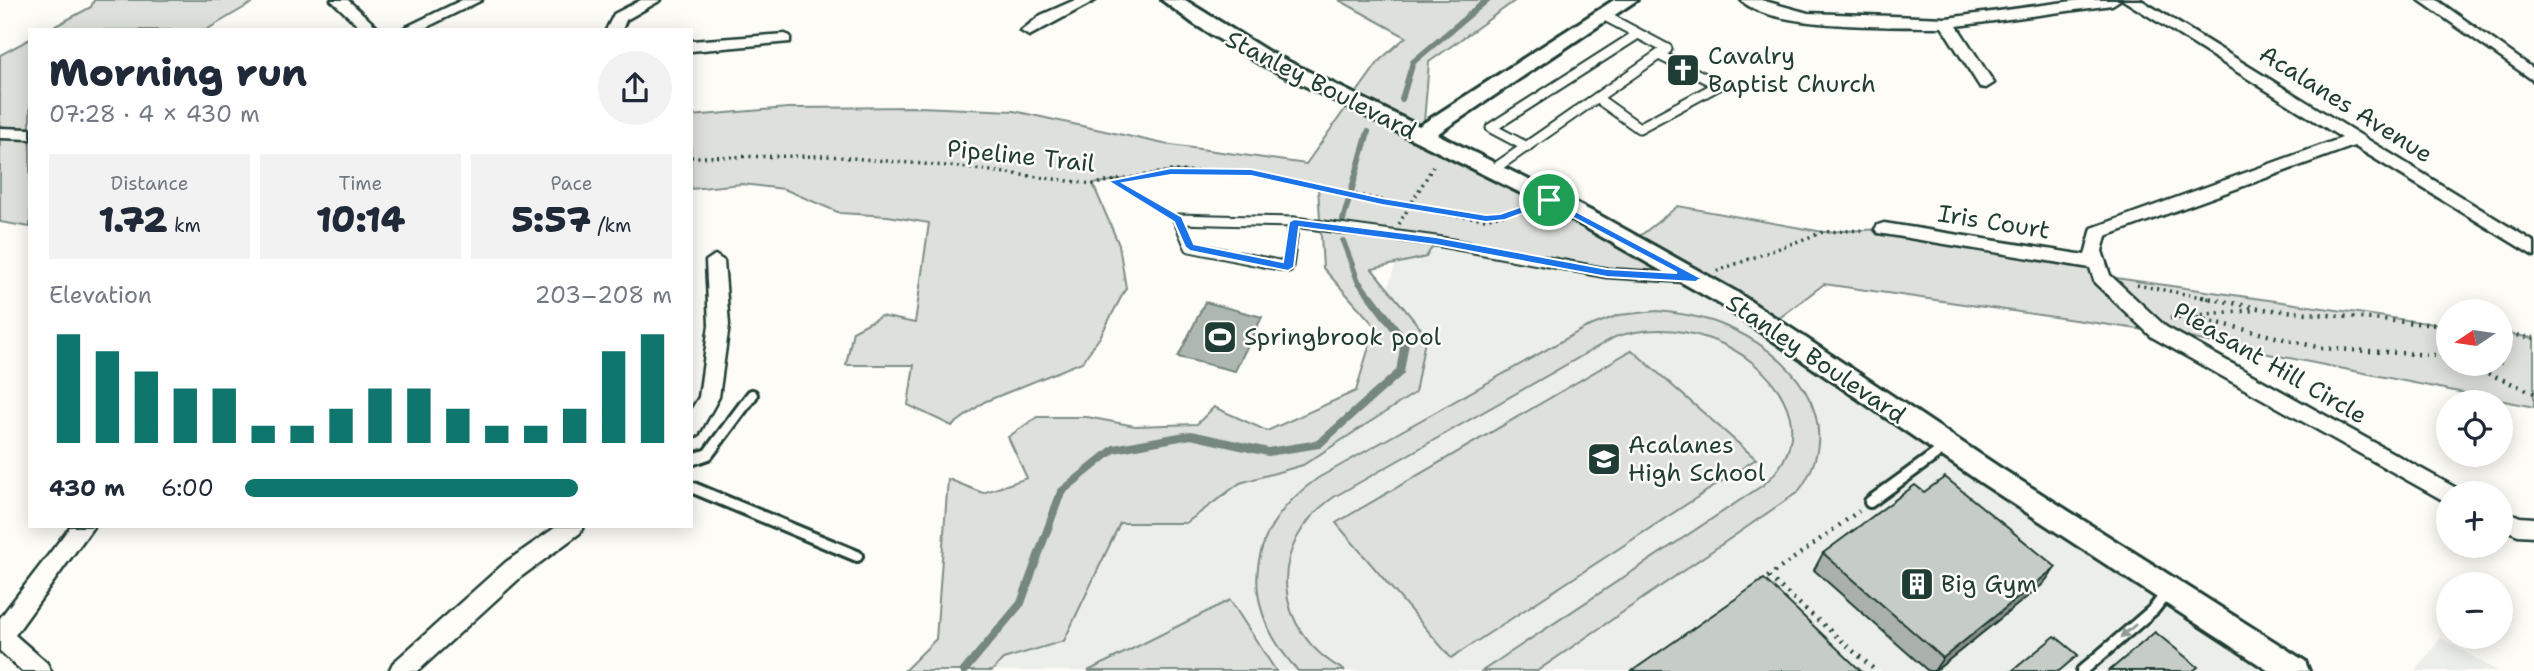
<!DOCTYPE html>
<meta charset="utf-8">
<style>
:root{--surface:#fff;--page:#f2f2f3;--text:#1f2937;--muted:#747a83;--accent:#0f766e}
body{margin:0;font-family:"Shantell Sans",sans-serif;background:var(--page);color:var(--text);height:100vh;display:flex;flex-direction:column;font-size:26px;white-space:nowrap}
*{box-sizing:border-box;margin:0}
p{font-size:23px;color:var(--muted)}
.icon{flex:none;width:38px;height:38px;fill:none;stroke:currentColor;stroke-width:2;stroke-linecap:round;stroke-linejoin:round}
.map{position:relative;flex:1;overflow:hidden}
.details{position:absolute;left:28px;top:28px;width:665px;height:500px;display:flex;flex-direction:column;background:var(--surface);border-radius:0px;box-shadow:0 4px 18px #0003}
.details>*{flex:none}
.needle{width:46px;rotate:257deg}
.fabs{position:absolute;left:2436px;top:299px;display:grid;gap:14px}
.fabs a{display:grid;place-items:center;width:77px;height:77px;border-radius:50%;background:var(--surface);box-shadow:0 4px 18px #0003;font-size:35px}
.pin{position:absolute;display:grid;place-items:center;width:60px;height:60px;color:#fff;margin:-30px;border:4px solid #fff;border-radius:50%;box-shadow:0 2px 7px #0007}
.round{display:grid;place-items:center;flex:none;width:74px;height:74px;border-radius:37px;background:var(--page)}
.head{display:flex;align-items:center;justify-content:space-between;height:119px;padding:0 21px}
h1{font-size:38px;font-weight:800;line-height:52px}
.stats{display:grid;grid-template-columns:repeat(3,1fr);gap:10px;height:119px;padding:7px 21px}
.stats div{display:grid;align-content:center;border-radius:0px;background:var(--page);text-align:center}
.stats b{font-size:35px;font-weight:800}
.stats small{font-size:19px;font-weight:400}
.stats p{font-size:19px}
.chart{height:196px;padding:14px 21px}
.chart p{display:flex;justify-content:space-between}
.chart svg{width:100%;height:126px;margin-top:7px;stroke:var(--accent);stroke-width:6}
ul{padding:0 21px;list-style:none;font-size:23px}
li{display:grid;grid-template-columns:112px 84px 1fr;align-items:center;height:52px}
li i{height:18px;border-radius:9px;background:var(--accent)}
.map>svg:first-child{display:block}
.built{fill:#eceee9}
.green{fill:#dde0db;stroke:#7e8e88;stroke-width:2}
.water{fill:#aeb8b1;stroke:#75877f;stroke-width:2}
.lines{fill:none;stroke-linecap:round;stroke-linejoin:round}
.stream-far1{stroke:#75877f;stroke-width:6}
.stream{stroke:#75877f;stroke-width:8}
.service-far1-casing{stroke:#1f3d34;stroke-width:13}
.service-casing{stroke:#1f3d34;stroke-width:16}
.minor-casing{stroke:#1f3d34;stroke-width:5}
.tertiary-casing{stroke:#1f3d34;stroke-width:6}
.path-far1{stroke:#1f3d34;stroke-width:3.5;stroke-dasharray:2 4.5;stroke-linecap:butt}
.path{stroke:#1f3d34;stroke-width:4.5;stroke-dasharray:2 6;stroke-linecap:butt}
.service-far1{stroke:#fdfcf7;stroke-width:9}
.service{stroke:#fdfcf7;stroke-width:10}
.minor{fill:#fdfcf7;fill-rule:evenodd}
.tertiary{fill:#fdfcf7;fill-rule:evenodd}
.wall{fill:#aab0ab;stroke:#1f3d34;stroke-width:2}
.shaded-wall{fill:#8b908b;stroke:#1f3d34;stroke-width:2}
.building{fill:#c6cdc7;stroke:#1f3d34;stroke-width:2}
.oneway{fill:#8e9c96}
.route{fill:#1a73e8;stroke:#fff;stroke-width:2;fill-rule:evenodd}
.labels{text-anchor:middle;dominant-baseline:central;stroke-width:5;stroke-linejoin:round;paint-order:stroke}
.poi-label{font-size:24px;fill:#1f3d34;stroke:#fdfcf7;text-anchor:start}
.street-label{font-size:24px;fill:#1f3d34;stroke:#fdfcf7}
</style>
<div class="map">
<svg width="2534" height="671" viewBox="0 0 2534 671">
<rect width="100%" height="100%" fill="#fdfcf7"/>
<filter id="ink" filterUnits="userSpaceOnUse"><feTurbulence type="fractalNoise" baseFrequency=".0143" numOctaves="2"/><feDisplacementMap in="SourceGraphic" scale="14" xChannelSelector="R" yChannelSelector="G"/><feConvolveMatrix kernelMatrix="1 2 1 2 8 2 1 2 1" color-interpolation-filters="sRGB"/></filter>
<g filter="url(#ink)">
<g class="built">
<path d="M1403,240l293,38 598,393h-1302l110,-162 121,-38 133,-80z"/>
<path d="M2441,638l56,33h-82z"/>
</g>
<g class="green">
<path d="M94,0h163l-51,30h-158l43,-23z"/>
<path d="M1339,0h177l-87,62 -6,72 208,109 47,-37 145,26 61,-3 213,34 5,13 346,50v38h53v-31l33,5v69l-375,-75 -335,-48 -55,42 -73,-48 -89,-5 -171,-32 -10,16 -54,12 54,66 -11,58 -112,72 -63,18 -54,40h-66l-56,118 -61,18 -11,12h-88l32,-32 12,-160 35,14 44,-15 -19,-41 29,-20h50l48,9 62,-2 17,-17 53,24 89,-40 19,-65 -52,-58 -5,-81 -67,-15 -80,-1 -78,13 26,61 7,43 -26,49 -18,25 -98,40 -32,24 -44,-21 6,-40h-68l7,-34 28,-15 34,7 14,-100 -41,-7 -48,-3 -56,-24 -42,-5 -51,5v-73l97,-8 131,-1 95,4 150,33 142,20 74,-104 26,-23z"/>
<path d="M30,39v188l-30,-5v-167z"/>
<path d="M1657,311c21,2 43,5 63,13 69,26 132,96 78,168l-261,179h-55l281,-186c63,-54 10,-124 -53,-146 -31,-11 -63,-12 -95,-2l-281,160c-68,47 -63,134 11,174h-47c-60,-66 -54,-141 20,-193l267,-150 34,-13z"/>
<path d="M1632,350l124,109 -305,199 -115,-135z"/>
<path d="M1230,600l46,71h-188z"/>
</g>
<path class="water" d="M1205,302l57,15 -27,54 -57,-14z"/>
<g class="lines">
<g class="stream-far1">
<path d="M1402,99l11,-37 74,-62"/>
<path d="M1343,220l25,-88"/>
<path d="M1343,241l15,40 14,18"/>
</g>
<path class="stream" d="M964,671l57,-68 40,-111 53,-43 77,-14 77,17 51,-8 81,-72 5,-30 -34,-45"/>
<g class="service-far1-casing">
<g id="service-far1">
<path d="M1597,98l42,30 80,-43 -60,-30"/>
<path d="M1527,147l-36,-19 147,-94"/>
<path d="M1491,171l176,-122 -64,-34"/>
<path d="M1178,219l116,3 -6,45 -98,-20z"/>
<path d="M1294,222l142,19 171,32 78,5"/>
</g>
</g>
<g class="service-casing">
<g id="service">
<path d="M691,460l17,-6 44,-59"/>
<path d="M691,487l166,69"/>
<path d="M1870,502l76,-55"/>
<path d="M2082,671l72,-62 14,-18"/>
</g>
</g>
<g class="minor-casing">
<g id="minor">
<path d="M331,0h17l32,30h-17z"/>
<path d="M462,0h20l-61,30h-21z"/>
<path d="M641,0h20l-35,20 -4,10h-16l8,-16z"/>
<path d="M1075,0h21l-67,36 -8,-5 20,-16z"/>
<path d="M1741,0h20l47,13 139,5 133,-18h40l-8,5 -155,21 37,57 -8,5 -6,-1 -38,-60c-42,-1 -173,3 -201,-27z"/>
<path d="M2123,0h18l393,242v14l-180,-110 -248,90 -4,15 8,24 56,52 290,161 2,6h-10v9l-296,-166 -57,-54 -5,-15 -212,-35 -3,-4 3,-4 6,-2 201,32 7,-27 250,-90z"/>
<path d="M2419,0h18l97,69v12z"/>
<path d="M785,34l5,2v6l-99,9v-10z"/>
<path d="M0,128l30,1v10l-30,-1z"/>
<path d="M715,255l9,6 5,64 -10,72 -21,38 -7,2v-27l8,-13 10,-72 -3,-64z"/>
<path d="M2501,509l19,8 14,1v18l-16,-1 -17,-7z"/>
<path d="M70,527h23l-78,108 32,28 4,8h-29l-22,-20v-33z"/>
<path d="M556,527h27l-3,6 -58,43 -104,95h-29l4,-8 113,-101z"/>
</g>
</g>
<g class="tertiary-casing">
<path id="tertiary" d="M1162,0h23l84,52 150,74 195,-126h23l-200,134 164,82 134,75 264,176 306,194 4,10h-40l-289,-189 -262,-179 -167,-95 -296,-147 -61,-37z"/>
</g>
<g class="path-far1">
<path d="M691,157l136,-1 132,11 134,17 78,-13 80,1 194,42 41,5 42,-11"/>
<path d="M1113,181l52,31"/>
<path d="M1399,224l35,-59"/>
<path d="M1717,271l106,-39 43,-2"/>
<path d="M2137,285l75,14"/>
</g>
<g class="path">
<path d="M2202,297l61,12 185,17"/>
<path d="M2189,316l132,32 127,8"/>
<path d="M2170,318l85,-8"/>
<path d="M2501,333l33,5"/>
<path d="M2466,364l68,29"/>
<path d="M1769,577l107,94"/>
<path d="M1761,582l98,-71"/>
</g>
<use href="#service-far1" class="service-far1"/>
<use href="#service" class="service"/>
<use href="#minor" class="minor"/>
<use href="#tertiary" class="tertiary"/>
</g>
<path class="wall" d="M1823,553l220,31 -108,87h-7l-114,-101z"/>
<path class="shaded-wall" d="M2056,567l-13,17 -108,87h-1l9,-13z"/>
<g class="building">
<path d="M1945,477l111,90 -113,91 -120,-105 92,-68 9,7z"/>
<path d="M1764,579l97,92h-229z"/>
<path d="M2155,632l43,35 -5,4h-84z"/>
<path d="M2055,636l23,19 -19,16h-47z"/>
</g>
<defs><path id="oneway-solid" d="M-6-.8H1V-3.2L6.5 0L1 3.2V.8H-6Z" transform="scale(1.75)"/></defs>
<use class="oneway" href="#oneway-solid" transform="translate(2128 631) rotate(140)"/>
</g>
<path class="route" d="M1171,168l80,1 131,29 104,17 14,-1 49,-17 152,81 -5,4 -89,-5 -171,-32 -137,-18 -5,40 -6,4 -98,-20 -5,-4 -11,-25 -66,-41zM1171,175l80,1 131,29 104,17 19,-2 43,-16 129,69 -70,-4 -171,-32 -142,-18 -5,3 -6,40 -89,-18 -12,-27 -59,-34z"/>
<defs>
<g id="church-square" transform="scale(1.75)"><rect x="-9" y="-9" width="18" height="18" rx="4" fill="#1f3d34" stroke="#fdfcf7"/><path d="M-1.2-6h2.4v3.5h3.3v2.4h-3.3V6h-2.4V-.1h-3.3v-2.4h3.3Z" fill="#fff"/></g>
<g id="stadium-square" transform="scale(1.75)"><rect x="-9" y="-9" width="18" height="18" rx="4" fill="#1f3d34" stroke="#fdfcf7"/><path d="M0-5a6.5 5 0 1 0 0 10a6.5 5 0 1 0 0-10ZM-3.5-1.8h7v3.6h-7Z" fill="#fff"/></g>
<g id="school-square" transform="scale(1.75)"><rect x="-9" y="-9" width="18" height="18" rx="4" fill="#1f3d34" stroke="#fdfcf7"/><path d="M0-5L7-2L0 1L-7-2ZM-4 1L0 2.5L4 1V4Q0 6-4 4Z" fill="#fff"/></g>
<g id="building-square" transform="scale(1.75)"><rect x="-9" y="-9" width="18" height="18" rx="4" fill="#1f3d34" stroke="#fdfcf7"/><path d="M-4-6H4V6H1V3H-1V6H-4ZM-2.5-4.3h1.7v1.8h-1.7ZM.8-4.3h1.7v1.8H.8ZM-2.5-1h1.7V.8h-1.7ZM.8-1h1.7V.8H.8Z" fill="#fff"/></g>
</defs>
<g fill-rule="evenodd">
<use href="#church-square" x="1683" y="70"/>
<use href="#stadium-square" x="1220" y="337"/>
<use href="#school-square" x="1604" y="459"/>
<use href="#building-square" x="1917" y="584"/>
</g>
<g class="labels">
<g class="poi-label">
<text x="1708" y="56">Cavalry<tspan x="1708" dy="28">Baptist Church</tspan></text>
<text x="1244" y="337">Springbrook pool</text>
<text x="1628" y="445">Acalanes<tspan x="1628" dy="28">High School</tspan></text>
<text x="1941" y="584">Big Gym</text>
</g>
<g class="street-label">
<text transform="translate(1321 85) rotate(27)">Stanley Boulevard</text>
<text transform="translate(2346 104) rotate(32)">Acalanes Avenue</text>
<text transform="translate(1021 156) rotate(6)">Pipeline Trail</text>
<text transform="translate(1994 222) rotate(9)">Iris Court</text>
<text transform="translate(1816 359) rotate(34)">Stanley Boulevard</text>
<text transform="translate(2270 363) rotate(30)">Pleasant Hill Circle</text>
</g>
</g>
</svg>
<div class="fabs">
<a><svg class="needle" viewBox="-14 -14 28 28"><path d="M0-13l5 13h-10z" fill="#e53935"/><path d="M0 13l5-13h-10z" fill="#747a83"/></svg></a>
<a><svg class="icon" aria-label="locate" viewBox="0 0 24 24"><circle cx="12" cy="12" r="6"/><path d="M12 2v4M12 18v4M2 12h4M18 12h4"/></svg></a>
<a>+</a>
<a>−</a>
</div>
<div class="pin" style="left:1549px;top:200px;background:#1e9e55"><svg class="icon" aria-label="arrive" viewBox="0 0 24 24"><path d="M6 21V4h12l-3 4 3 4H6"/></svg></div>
<section class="details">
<div class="head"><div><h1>Morning run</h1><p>07:28 · 4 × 430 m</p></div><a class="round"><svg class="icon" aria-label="share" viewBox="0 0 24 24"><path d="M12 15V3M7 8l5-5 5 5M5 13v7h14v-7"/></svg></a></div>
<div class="stats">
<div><p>Distance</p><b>1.72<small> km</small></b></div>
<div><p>Time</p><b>10:14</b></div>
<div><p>Pace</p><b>5:57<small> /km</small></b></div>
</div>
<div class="chart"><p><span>Elevation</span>203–208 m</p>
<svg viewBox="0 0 160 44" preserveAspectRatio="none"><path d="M5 44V6M15 44V12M25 44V19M35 44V25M45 44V25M55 44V38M65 44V38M75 44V32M85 44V25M95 44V25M105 44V32M115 44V38M125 44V38M135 44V32M145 44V12M155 44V6"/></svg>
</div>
<ul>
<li><b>430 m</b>6:00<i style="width:78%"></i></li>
</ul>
</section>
</div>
